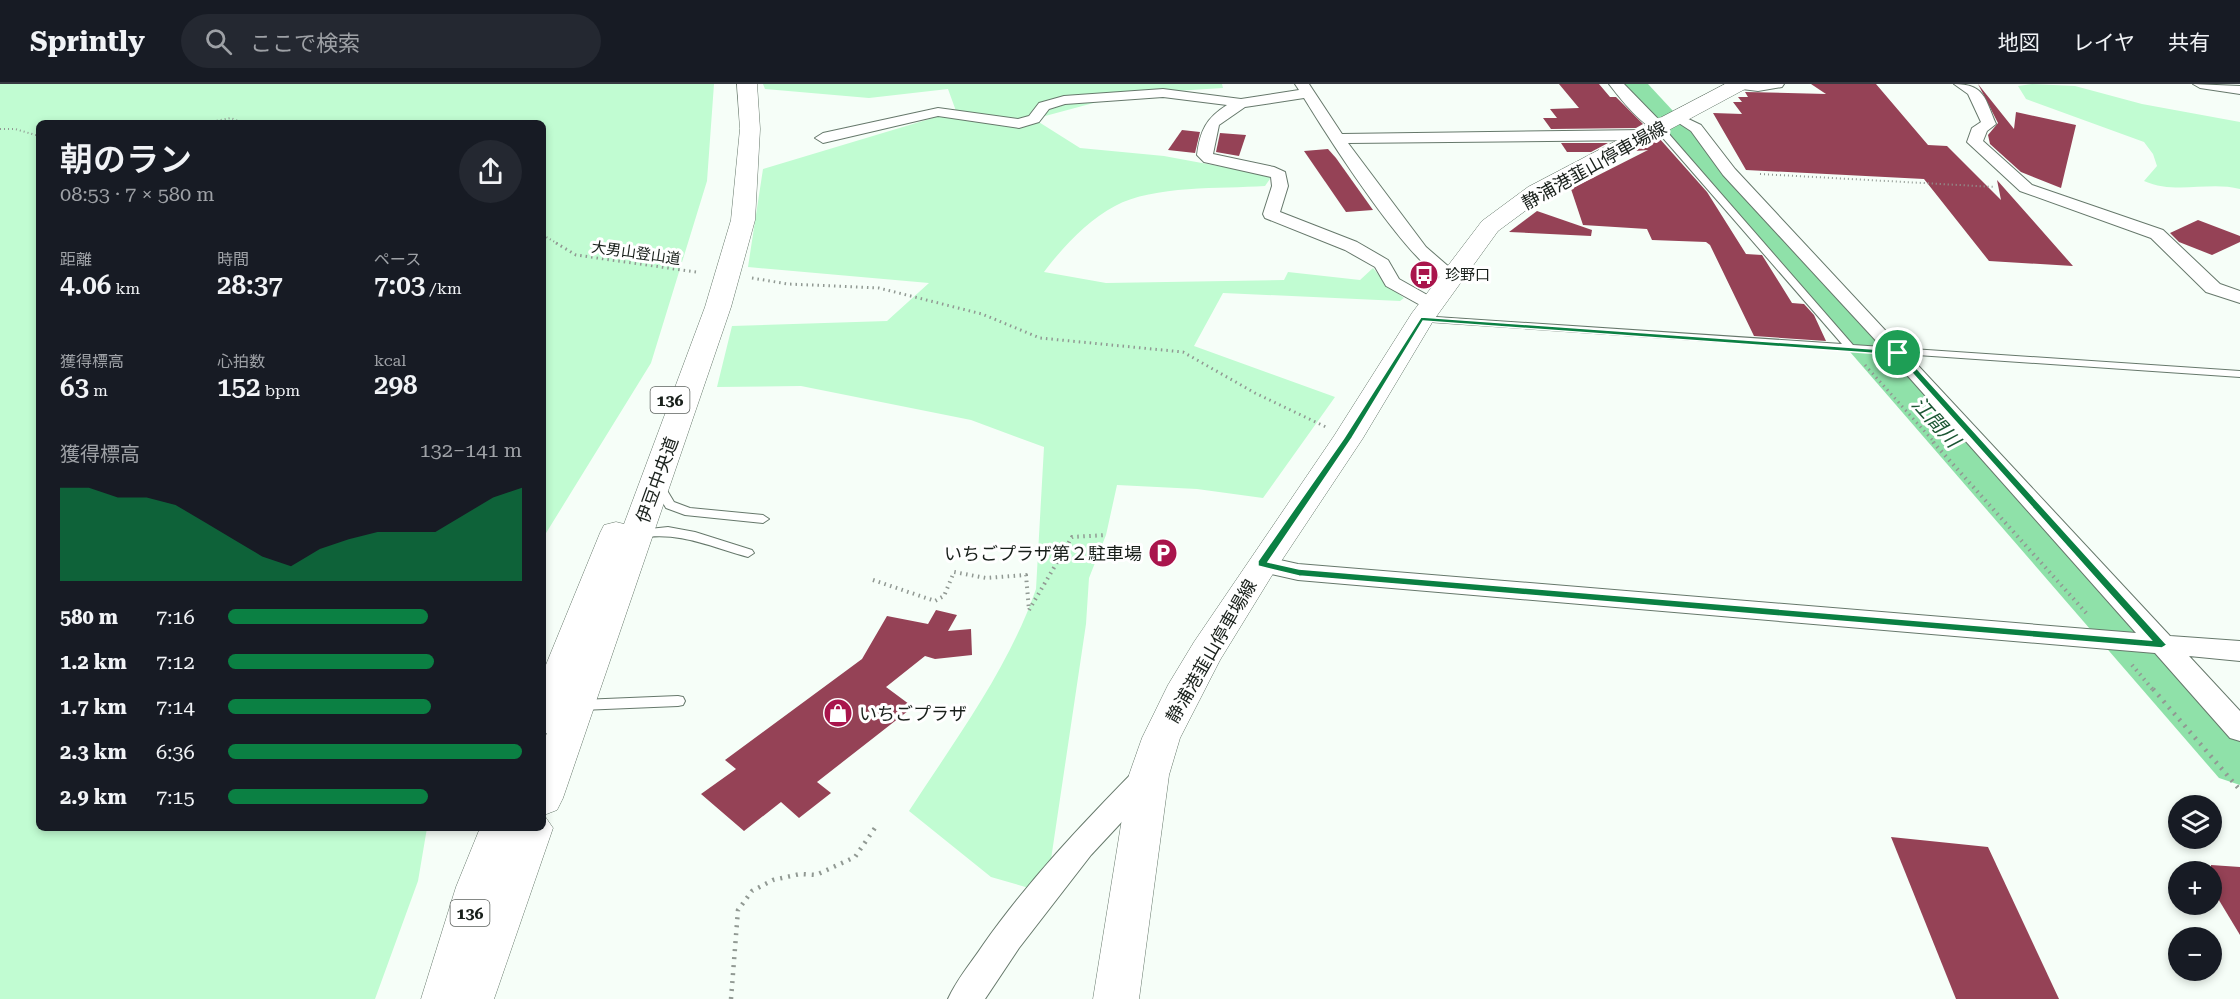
<!DOCTYPE html>
<html lang="ja">
<meta charset="utf-8">
<style>
:root{--surface:#171b24;--page:#242831;--text:#f1f3f6;--muted:#9ea1a6;--line:#363941;--accent:#0b8043}
body{margin:0;font-family:"Roboto Serif","Noto Sans JP",serif;background:var(--page);color:var(--text);height:100vh;display:flex;flex-direction:column;font-size:22px;white-space:nowrap}
*{box-sizing:border-box;margin:0}
p{font-size:20px;color:var(--muted)}
.icon{flex:none;width:33px;height:33px;fill:none;stroke:currentColor;stroke-width:2;stroke-linecap:round;stroke-linejoin:round}
.map{position:relative;flex:1;overflow:hidden}
.details{position:absolute;left:36px;top:36px;width:510px;height:711px;display:flex;flex-direction:column;background:var(--surface);border-radius:9px;box-shadow:0 3px 9px #0003}
.details>*{flex:none}
.fabs{position:absolute;left:2168px;top:711px;display:grid;gap:12px}
.fabs a{display:grid;place-items:center;width:54px;height:54px;border-radius:50%;background:var(--surface);box-shadow:0 3px 9px #0003;font-size:30px}
.pin{position:absolute;display:grid;place-items:center;width:51px;height:51px;color:#fff;margin:-26px;border:3px solid #fff;border-radius:50%;box-shadow:0 2px 6px #0007}
.round{display:grid;place-items:center;flex:none;width:63px;height:63px;border-radius:32px;background:var(--page)}
.summary{display:flex;align-items:center;justify-content:space-between;height:102px;padding:0 24px}
h1{font-size:33px;font-weight:600;line-height:45px}
.stats{display:grid;grid-template-columns:repeat(3,1fr);gap:9px;height:102px;padding:6px 24px}
.stats div{display:grid;align-content:center}
.stats b{font-size:26px;font-weight:600}
.stats small{font-size:16px;font-weight:400}
.stats p{font-size:16px}
.chart{height:168px;padding:12px 24px}
.chart p{display:flex;justify-content:space-between}
.chart svg{width:100%;height:108px;margin-top:6px;fill:var(--accent);opacity:.7}
ul{padding:0 24px;list-style:none;font-size:20px}
li{display:grid;grid-template-columns:96px 72px 1fr;align-items:center;height:45px}
li i{height:15px;border-radius:8px;background:var(--accent)}
header{display:flex;align-items:center;gap:36px;box-sizing:border-box;height:84px;padding:0 30px;background:var(--surface);border-bottom:2px solid var(--line)}
header strong{font-size:28px}
nav{display:flex;gap:33px;margin-inline-start:auto;font-size:21px}
.search{width:420px;height:54px;background:var(--page);display:flex;align-items:center;gap:15px;box-sizing:border-box;padding:0 21px;border-radius:33px;color:var(--muted);font-size:22px}
.map>svg:first-child{display:block}
.green{fill:#c1fcd2}
.lines{fill:none;stroke-linecap:round;stroke-linejoin:round}
.river{fill:#8fe1a9;fill-rule:evenodd}
.building{fill:#954256}
.lane-casing{stroke:#66786b;stroke-width:2}
.street-casing{stroke:#66786b;stroke-width:2}
.secondary-casing{stroke:#66786b;stroke-width:1}
.highway-casing{stroke:#66786b;stroke-width:1}
.path-far3{stroke:#919993;stroke-width:2;stroke-dasharray:1 3;stroke-linecap:butt}
.path-far2{stroke:#919993;stroke-width:3;stroke-dasharray:1.5 4;stroke-linecap:butt}
.path-far1{stroke:#919993;stroke-width:4;stroke-dasharray:1.5 4.5;stroke-linecap:butt}
.path{stroke:#919993;stroke-width:4.5;stroke-dasharray:2 6;stroke-linecap:butt}
.lane{fill:#fff;fill-rule:evenodd}
.street{fill:#fff;fill-rule:evenodd}
.secondary{fill:#fff;fill-rule:evenodd}
.highway{fill:#fff;fill-rule:evenodd}
.route{fill:#0b8043;stroke:#fff;stroke-width:1.5;fill-rule:evenodd}
.labels{text-anchor:middle;dominant-baseline:central;stroke-width:6;stroke-linejoin:round;paint-order:stroke}
.far-street-label{font-size:15px;fill:#19201b;stroke:#fff}
.far-poi-label{font-size:15px;fill:#19201b;stroke:#fff;text-anchor:start}
.shield{fill:#fff;stroke:#5e635f;stroke-width:1.5}
.shield-label{font-size:16px;font-weight:bold;fill:#19201b}
.street-label{font-size:18px;fill:#19201b;stroke:#fff}
.poi-label{font-size:18px;fill:#19201b;stroke:#fff;text-anchor:end}
.water-label{font-size:20px;font-style:italic;fill:#1b5633;stroke:#fff}
</style>
<header>
<strong>Sprintly</strong>
<div class="search"><svg class="icon" aria-label="search" viewBox="0 0 24 24"><circle cx="10" cy="10" r="6"/><path d="M15 15l6 6"/></svg>ここで検索</div>
<nav><a>地図</a><a>レイヤ</a><a>共有</a></nav>
</header>
<div class="map">
<svg width="2240" height="915" viewBox="0 0 2240 915">
<rect width="100%" height="100%" fill="#f6fef8"/>
<g class="green">
<path d="M0,0h714l-7,97 -56,182 -108,175v-415h-504v705h388l-9,53 -43,118h-375z"/>
<path d="M763,0h459l1,4 -96,6 -93,25 46,29 84,8 108,20 -7,10c-44,3 -111,-1 -150,20 -27,14 -53,42 -71,66l62,11 178,-3 4,-8 72,8 13,-12 14,17 17,13 -4,3 -177,-8 -29,53 141,51 -72,101 -66,-9 -80,-4 -11,50 -17,43 -3,46 -40,269 -55,-16 -82,-66c46,-71 99,-141 127,-222l8,-142 -73,-27 -170,-34 -84,1 15,-61 155,-5 42,-38 -181,-16 15,-98 193,-58 -8,-22 -79,9 -104,-9z"/>
<path d="M2032,0l43,2 67,18 98,18v67c-32,-8 -64,6 -96,-8l13,-15 -4,-12 -9,-12 -118,-43 -8,-13z"/>
</g>
<g class="lines">
<path class="river" d="M1618,0h30l592,638v63l-21,-7z"/>
</g>
<g class="building">
<path d="M1559,0h40l11,13h6l27,27 -7,4 -85,1 -8,-11h14l-7,-9 29,-1z"/>
<path d="M1811,0h65l52,61 19,1 54,54 -4,-20 76,86 -84,-5 -65,-82 -178,-9 -33,-57 29,1 -9,-12h9l-4,-5h10l-3,-5 81,2z"/>
<path d="M1978,0l36,45 2,-17 60,13 -15,63 -40,-16 -31,-28 -2,-9 10,-12z"/>
<path d="M1182,46l18,2 -5,21 -27,-3z"/>
<path d="M1220,49l26,2 -7,21 -23,-4z"/>
<path d="M1659,54l48,54 39,62 16,1 30,48 12,1 10,11 12,26 -72,-5 -44,-91 -4,-3 -54,-2 -5,-11 -64,-4 -12,-36 77,-39 -13,1z"/>
<path d="M1561,59h47l-17,9h-24z"/>
<path d="M1328,65l8,9 37,52 -27,2 -42,-61z"/>
<path d="M1537,127l55,19 -1,6 -82,-4z"/>
<path d="M2198,136l42,16v6l-28,13 -33,-13 -9,-9z"/>
<path d="M936,526l21,5 -9,16 23,-2 1,26 -37,4 -10,-3 -39,31 27,20 -96,75 14,11 -32,25 -18,-16 -37,29 -43,-37 35,-25 -11,-9 137,-101 25,-43 41,8z"/>
<path d="M1891,753l97,10 71,152h-103z"/>
<path d="M2211,781l29,2v68l-29,-48z"/>
</g>
<g class="lines">
<g class="lane-casing">
<g id="lane">
<path d="M1656,42h6l191,219 387,26v6l-822,-56v-4l3,-1 421,28 -186,-214z"/>
<path d="M658,397l4,1 12,20 16,6 73,7 6,4 -6,4 -78,-8 -19,-7 -14,-23z"/>
<path d="M668,443l27,5 57,18 2,3 -6,4c-37,-10 -69,-26 -108,-19l-6,-4 6,-4z"/>
<path d="M678,612l5,1 2,4 -2,4 -5,1 -97,4 -5,-1 -2,-4 2,-4 5,-1z"/>
</g>
</g>
<g class="street-casing">
<g id="street">
<path d="M1295,0h14l33,50 303,-4 8,5 -8,5 -297,3 78,104 30,26 3,4 -9,5c-36,-9 -124,-148 -146,-184l-59,9 -26,18 -6,29 61,13 11,5 3,14 -8,26 77,30 31,18 11,19 39,22 2,4 -9,6 -45,-25 -11,-19 -30,-17 -80,-32 -2,-4 9,-28 -1,-9 -67,-15 -7,-7c3,-24 9,-37 30,-50l-64,-8 -98,7 -16,5 -10,13 -20,6 -81,-12 -115,27 -8,-5 8,-5 115,-25 80,11 11,-3 10,-13 25,-7 99,-7 78,10 58,-9z"/>
<path d="M1609,0h15l40,41 3,3 -3,3c-16,4 -45,-34 -55,-47z"/>
<path d="M1733,0h51l-2,3 -24,4 -24,-3z"/>
<path d="M1954,0c31,0 31,15 42,40l-9,7 -4,10 49,44 131,45 57,54 20,7v12l-34,-11 -55,-54 -131,-47 -53,-49 5,-14 9,-6 -13,-28z"/>
<path d="M2193,0l47,2v8l-40,-6z"/>
<path d="M1678,30l23,11 34,44 435,467 70,5v20l-51,-5 51,55v30l-10,-3 -75,-85 -857,-73 -45,-10 -3,-6 3,-6 9,-2 36,8 838,69 -245,-276 -168,-182 -32,-44 -20,-13z"/>
<path d="M1147,680l10,4 5,8 -5,8 -66,71 -72,93 -34,51h-37c9,-20 23,-36 35,-54 45,-64 99,-121 154,-177z"/>
</g>
</g>
<g class="secondary-casing">
<path id="secondary" d="M1725,0h25l-3,4 -203,109 -46,34 -65,90 -70,117 -89,134 -54,88 -40,78 -11,37 -30,224h-46l36,-224 13,-37 26,-53 26,-43 140,-206 78,-123 70,-92 46,-34z"/>
</g>
<g class="highway-casing">
<path id="highway" d="M737,0h20l3,45 -5,91 -24,87 -168,491 -6,12 -13,5 9,13 -59,171h-73l35,-112 24,-59h63v-85l4,-10 -4,1v-62l57,-139 4,-8 12,-3 8,2 81,-217 26,-87 9,-91z"/>
</g>
<g class="path-far3">
<path d="M205,39l26,-5 12,5"/>
<path d="M304,39h11"/>
<path d="M0,45h15l24,7"/>
<path d="M1760,90l235,13"/>
<path d="M543,151l15,9"/>
</g>
<g class="path-far2">
<path d="M556,159l20,12 120,17"/>
<path d="M752,194l36,6 91,4 103,26 58,24 143,14 72,41 71,34"/>
<path d="M1865,281l70,78"/>
</g>
<g class="path-far1">
<path d="M1933,358l155,173"/>
<path d="M873,496l62,21 9,-5 10,-24 32,6 40,-3 3,35"/>
<path d="M1029,526l43,-73 34,-2"/>
<path d="M2132,581l22,26"/>
</g>
<g class="path">
<path d="M2153,605l87,101"/>
<path d="M731,915l7,-89 14,-19 21,-11 27,-6 16,1 39,-18 22,-32"/>
</g>
<use href="#lane" class="lane"/>
<use href="#street" class="street"/>
<use href="#secondary" class="secondary"/>
<use href="#highway" class="highway"/>
</g>
<path class="route" d="M1421,233l480,34 266,294 -5,3 -863,-72 -41,-10v-5l86,-123zM1423,237l473,34 255,285 -852,-71 -31,-7 84,-124z"/>
<defs>
<g id="bus-disc" transform="scale(1.5)"><circle r="9.5" fill="#a9154c" stroke="#fff"/><path d="M-5-6H5V4H4V6H2V4H-2V6H-4V4H-5ZM-3.5-4V0h7V-4ZM-3.5 1.2v1.5H-2V1.2ZM2 1.2v1.5H3.5V1.2Z" fill="#fff"/></g>
<g id="parking-disc" transform="scale(1.5)"><circle r="9.5" fill="#a9154c" stroke="#fff"/><path d="M-3.5-5.5H1a3.5 3.5 0 0 1 0 7H-1V5.5H-3.5ZM-1-3.4V-.6H.8a1.4 1.4 0 0 0 0-2.8Z" fill="#fff"/></g>
<g id="shop-disc" transform="scale(1.5)"><circle r="9.5" fill="#a9154c" stroke="#fff"/><path d="M-5-2.5h2.3a2.7 3.5 0 0 1 5.4 0H5L5.5 6h-11ZM-1.5-2.5h3a1.5 2.3 0 0 0-3 0Z" fill="#fff"/></g>
</defs>
<g fill-rule="evenodd">
<use href="#bus-disc" x="1424" y="191"/>
<use href="#parking-disc" x="1163" y="469"/>
<use href="#shop-disc" x="838" y="629"/>
</g>
<g class="labels">
<g class="far-street-label">
<text transform="translate(636 169) rotate(8)">大男山登山道</text>
</g>
<g class="far-poi-label">
<text x="1445" y="191">珍野口</text>
</g>
<g class="shield">
<rect x="650.5" y="303" width="39" height="26" rx="4.5"/>
<rect x="450.5" y="816" width="39" height="26" rx="4.5"/>
</g>
<g class="shield-label">
<text x="670" y="316">136</text>
<text x="470" y="829">136</text>
</g>
<g class="street-label">
<text transform="translate(1594 81) rotate(-29)">静浦港韮山停車場線</text>
<text transform="translate(657 396) rotate(-70)">伊豆中央道</text>
<text transform="translate(1211 567) rotate(-60)">静浦港韮山停車場線</text>
</g>
<g class="poi-label">
<text x="1142" y="469">いちごプラザ第２駐車場</text>
<text x="859" y="629" text-anchor="start">いちごプラザ</text>
</g>
<g class="water-label">
<text transform="translate(1936 338) rotate(48)">江間川</text>
</g>
</g>
</svg>
<div class="fabs">
<a><svg class="icon" aria-label="layers" viewBox="0 0 24 24"><path d="M12 4l9 5-9 5-9-5zM3 14l9 5 9-5"/></svg></a>
<a>+</a>
<a>−</a>
</div>
<div class="pin" style="left:1898px;top:269px;background:#1e9e55"><svg class="icon" aria-label="arrive" viewBox="0 0 24 24"><path d="M6 21V4h12l-3 4 3 4H6"/></svg></div>
<section class="details">
<div class="summary"><div><h1>朝のラン</h1><p>08:53 · 7 × 580 m</p></div><a class="round"><svg class="icon" aria-label="share" viewBox="0 0 24 24"><path d="M12 15V3M7 8l5-5 5 5M5 13v7h14v-7"/></svg></a></div>
<div class="stats">
<div><p>距離</p><b>4.06<small> km</small></b></div>
<div><p>時間</p><b>28:37</b></div>
<div><p>ペース</p><b>7:03<small> /km</small></b></div>
</div>
<div class="stats">
<div><p>獲得標高</p><b>63<small> m</small></b></div>
<div><p>心拍数</p><b>152<small> bpm</small></b></div>
<div><p>kcal</p><b>298</b></div>
</div>
<div class="chart"><p><span>獲得標高</span>132–141 m</p>
<svg viewBox="0 0 160 44" preserveAspectRatio="none"><path d="M0 44V6L10 6L20 10L30 10L40 13L50 20L60 27L70 34L80 38L90 31L100 27L110 24L120 24L130 24L140 17L150 10L160 6V44z"/></svg>
</div>
<ul>
<li><b>580 m</b>7:16<i style="width:68%"></i></li>
<li><b>1.2 km</b>7:12<i style="width:70%"></i></li>
<li><b>1.7 km</b>7:14<i style="width:69%"></i></li>
<li><b>2.3 km</b>6:36<i style="width:100%"></i></li>
<li><b>2.9 km</b>7:15<i style="width:68%"></i></li>
</ul>
</section>
</div>
